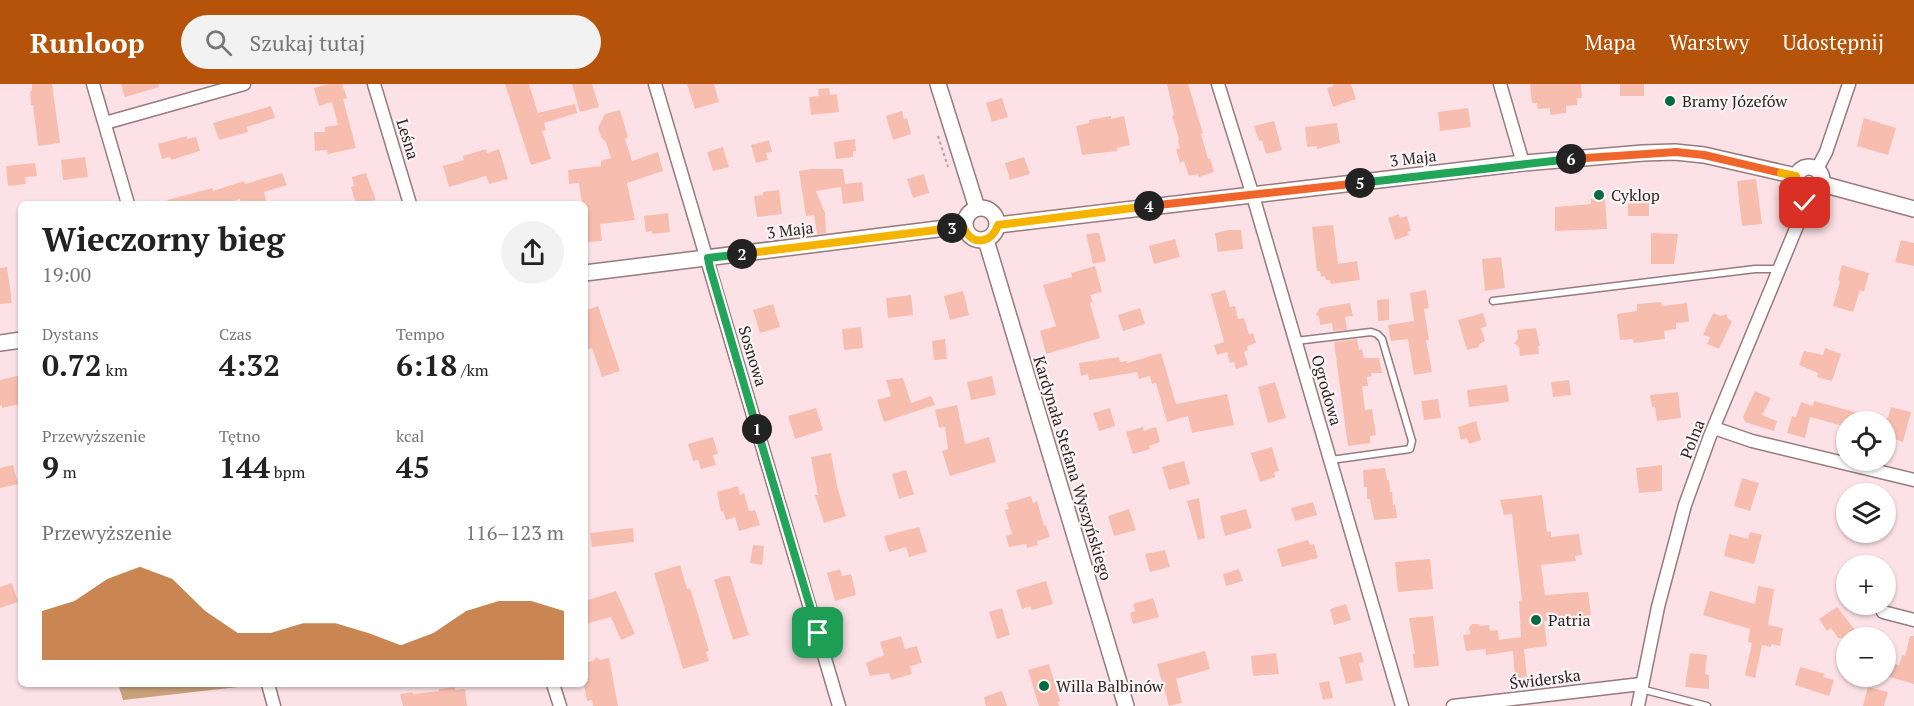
<!DOCTYPE html>
<html lang="pl">
<meta charset="utf-8">
<style>
:root{--surface:#fff;--page:#f2f2f2;--text:#222;--muted:#767676;--accent:#b45309}
body{margin:0;font-family:"PT Serif",serif;background:var(--page);color:var(--text);height:100vh;display:flex;flex-direction:column;font-size:22px;white-space:nowrap}
*{box-sizing:border-box;margin:0}
p{font-size:20px;color:var(--muted)}
.icon{flex:none;width:33px;height:33px;fill:none;stroke:currentColor;stroke-width:2;stroke-linecap:round;stroke-linejoin:round}
.map{position:relative;flex:1;overflow:hidden}
.panel{position:absolute;left:18px;top:117px;width:570px;height:486px;display:flex;flex-direction:column;background:var(--surface);border-radius:9px;box-shadow:0 2px 4px #0004}
.panel>*{flex:none}
.controls{position:absolute;left:1836px;top:327px;display:grid;gap:12px}
.controls a{display:grid;place-items:center;width:60px;height:60px;border-radius:50%;background:var(--surface);box-shadow:0 2px 4px #0004;font-size:30px}
.pin{position:absolute;display:grid;place-items:center;width:51px;height:51px;color:#fff;margin:-26px;border-radius:12px;box-shadow:0 3px 9px #0006}
.km{position:absolute;width:30px;height:30px;margin:-15px;border-radius:50%;background:#222;color:#fff;font-size:16px;line-height:30px;text-align:center}
.round{display:grid;place-items:center;flex:none;width:63px;height:63px;border-radius:32px;background:var(--page)}
.summary{display:flex;align-items:center;justify-content:space-between;height:102px;padding:0 24px}
h1{font-size:33px;font-weight:600;line-height:45px}
.stats{display:grid;grid-template-columns:repeat(3,1fr);gap:9px;height:102px;padding:6px 24px}
.stats div{display:grid;align-content:center}
.stats b{font-size:30px;font-weight:600}
.stats small{font-size:16px;font-weight:400}
.stats p{font-size:16px}
.chart{height:168px;padding:12px 24px}
.chart p{display:flex;justify-content:space-between}
.chart svg{width:100%;height:108px;margin-top:6px;fill:var(--accent);opacity:.7}
header{display:flex;align-items:center;gap:36px;box-sizing:border-box;height:84px;padding:0 30px;background:var(--accent);color:#fff}
header strong{font-size:28px}
nav{display:flex;gap:33px;margin-inline-start:auto;font-size:21px}
.search{width:420px;height:54px;background:var(--page);display:flex;align-items:center;gap:15px;box-sizing:border-box;padding:0 21px;border-radius:33px;color:var(--muted);font-size:22px}
.map>svg:first-child{display:block}
.forest{fill:#c9a27c}
.building{fill:#f7beaf}
.lines{fill:none;stroke-linecap:round;stroke-linejoin:round}
.service-casing{stroke:#967a7f;stroke-width:9}
.minor-casing{stroke:#967a7f;stroke-width:15}
.tertiary-casing{stroke:#967a7f;stroke-width:18}
.path{stroke:#b39ea1;stroke-width:2;stroke-dasharray:3 3;stroke-linecap:butt}
.service{stroke:#fff;stroke-width:6}
.minor{stroke:#fff;stroke-width:12}
.tertiary{stroke:#fff;stroke-width:15}
.split-1-casing{stroke:#fff;stroke-width:12}
.split-2-casing{stroke:#fff;stroke-width:12}
.split-3-casing{stroke:#fff;stroke-width:12}
.split-4-casing{stroke:#fff;stroke-width:12}
.split-5-casing{stroke:#fff;stroke-width:12}
.split-6-casing{stroke:#fff;stroke-width:12}
.split-7-casing{stroke:#fff;stroke-width:12}
.split-8-casing{stroke:#fff;stroke-width:12}
.split-1{stroke:#22a559;stroke-width:8}
.split-2{stroke:#22a559;stroke-width:8}
.split-3{stroke:#f5b400;stroke-width:8}
.split-4{stroke:#f5b400;stroke-width:8}
.split-5{stroke:#f0652b;stroke-width:8}
.split-6{stroke:#22a559;stroke-width:8}
.split-7{stroke:#f0652b;stroke-width:8}
.split-8{stroke:#f5b400;stroke-width:8}
.poi-dot{fill:#036b41;stroke:#fbf5f6;stroke-width:2}
.labels{text-anchor:middle;dominant-baseline:central;stroke-width:4.5;stroke-linejoin:round;paint-order:stroke}
.poi-label{font-size:16px;fill:#2a1e21;stroke:#fbf5f6;text-anchor:start}
.street-label{font-size:16px;fill:#2a1e21;stroke:#fbf5f6}
</style>
<header>
<strong>Runloop</strong>
<div class="search"><svg class="icon" aria-label="search" viewBox="0 0 24 24"><circle cx="10" cy="10" r="6"/><path d="M15 15l6 6"/></svg>Szukaj tutaj</div>
<nav><a>Mapa</a><a>Warstwy</a><a>Udostępnij</a></nav>
</header>
<div class="map">
<svg width="1914" height="622" viewBox="0 0 1914 622">
<rect width="100%" height="100%" fill="#fce2e6"/>
<path class="forest" d="M118,600h139v1l-134,15z"/>
<g class="building">
<path d="M32,0h20l8,59 -22,3 -5,-41h-2l-1,-14h2z"/>
<path d="M121,0h37l1,3 -34,10z"/>
<path d="M329,0h13l5,14 -4,1 13,49 -28,6 -1,-4 -12,1 -1,-19h11v-5l13,-2 -6,-23 -13,4 -5,-18z"/>
<path d="M505,0h24l9,29 37,-9 2,9 -33,10 2,7 -4,1 9,28 -20,6z"/>
<path d="M572,0h20l7,23 -19,5z"/>
<path d="M687,0h27l5,18 -24,7z"/>
<path d="M1167,0h21l15,49 -2,1 7,25 2,-1 4,14 -15,5 -1,-3 -9,2 -5,-15 -4,2 -4,-14 4,-1 -2,-8 1,-1 -7,-23 2,-1z"/>
<path d="M1333,0h18l5,15 -23,8 -6,-19 7,-2z"/>
<path d="M1530,0h51l1,14h-5v7l-11,1v7l-16,2v-7l-12,1 -1,-6h-5z"/>
<rect x="1620" y="0" width="24" height="12"/>
<path d="M829,4l1,7 7,-1 2,18 -28,3 -2,-18 10,-1 -1,-7z"/>
<path d="M1002,14l6,19 -16,5 -6,-19z"/>
<path d="M271,22l4,12 -28,9 1,5 -29,8 -6,-17z"/>
<path d="M1468,24l3,19 -31,4 -2,-19z"/>
<path d="M620,26l8,27 -3,2 7,22 26,-9 5,19 -36,12 8,37 -35,4 2,17 -14,1 -1,-7h-2v-31h-3l-3,-21 -10,1 -1,-14 33,-4v-5l10,-3 -5,-16 -5,-5 -3,-9 7,-14z"/>
<path d="M902,27l2,8 3,-1 4,16 -18,6 -7,-24z"/>
<path d="M1111,32v3l13,-3 6,29 -13,3 1,3 -36,4 -6,-29 13,-3v-3z"/>
<path d="M1864,34l32,10 -8,27 -31,-9z"/>
<path d="M1274,37l8,29 -16,4 -4,-14 -3,1 -5,-15z"/>
<path d="M1337,39l3,20 -23,6v-3l-10,1 -2,-20z"/>
<path d="M187,52v3l9,-2 4,14 -29,9 -1,-3 -8,2 -4,-15z"/>
<path d="M855,55l1,12h-3v6l-17,2 -2,-17z"/>
<path d="M769,56l3,12 -6,1 2,7 -12,3 -5,-18z"/>
<path d="M723,63l6,20 -16,4 -6,-19z"/>
<path d="M486,65l1,4 12,-4 9,30 -19,5 -3,-8 -37,11 -6,-21 21,-6 -1,-4z"/>
<path d="M85,73l3,20 -25,3 -2,-20z"/>
<path d="M1024,73l6,17 -20,6 -5,-17z"/>
<path d="M35,79l2,13 -12,1 1,7 -18,2 -2,-20z"/>
<path d="M811,85h32l2,15 17,-2 2,19 -21,3 -2,-17 -25,4 9,22 1,20 -9,1 -3,-19 -8,1 -7,-45z"/>
<path d="M282,89l5,12 -23,7 3,12h-26l-1,-5 -15,5h-58v-4l46,-12v3l31,-10 1,3z"/>
<path d="M366,89l10,27 -20,4 -5,-17 3,-1 -2,-9z"/>
<path d="M924,90l5,19 -16,5 -6,-19z"/>
<path d="M1756,95l6,45 -20,2 -5,-45z"/>
<path d="M779,106l3,24 -25,3 -3,-21 9,-1v-3z"/>
<rect x="1628" y="107" width="21" height="25"/>
<path d="M1605,114l2,31 -52,2v-24l36,-3v-5z"/>
<path d="M668,129l2,19 -18,2v-3l-6,1 -2,-16z"/>
<path d="M1399,130l1,4 7,-2 4,15 -4,1 2,3 -14,5 -7,-22z"/>
<path d="M1333,141l5,39 19,-3 3,19 -29,4 -1,-4h-4l-1,-4 -4,1 -1,-6h-3l-5,-44z"/>
<path d="M1229,146h12l2,19 -25,3 -3,-19z"/>
<path d="M1099,149l7,28 -13,3 -7,-30z"/>
<path d="M1651,149l27,1 -4,30h-23z"/>
<path d="M1175,155l5,18 -26,7 -5,-18z"/>
<path d="M1901,156l13,3v23l-19,-4z"/>
<path d="M1501,173l4,31 -20,3 -3,-32z"/>
<path d="M1842,181l27,8 -5,19 -4,-2 -7,22 -20,-6 7,-25 -2,-1z"/>
<path d="M1095,182l7,26 -12,3 3,7 -3,1 10,35 -54,16 -6,-23 16,-5 -13,-41 29,-8 -1,-4z"/>
<path d="M7,183l5,36 -12,1v-36z"/>
<path d="M1225,206l5,17 5,-1 3,13 6,-1 5,16 4,-1 3,10 -9,3 1,4 -4,2 4,13 -12,4 -2,-7 -4,1 -3,-11 -10,3 -3,-10 10,-3 -13,-48z"/>
<path d="M1426,206l3,18 -5,1 5,31h-3l6,32 -18,3 -6,-36 -17,2 -3,-16 26,-4 -4,-28z"/>
<path d="M963,207l6,24 -19,5 -6,-24z"/>
<path d="M911,211l2,20 -25,3 -2,-20z"/>
<path d="M1389,215v21l-11,1 -1,-21z"/>
<path d="M1661,218l1,4 25,-3 2,19 -13,1v6l-12,2 1,8 -31,4 -1,-4 -13,1 -3,-26 20,-3v-7z"/>
<path d="M1350,219l3,13 -8,1 2,13 -14,1 -1,-8 -12,2 -1,-8 -3,-3 4,-6z"/>
<path d="M773,220l7,23 -20,6 -7,-23z"/>
<path d="M598,222l22,65 -18,6 -10,-29 -7,3v-40z"/>
<path d="M1140,224l5,16 -22,7 -5,-16z"/>
<path d="M1483,229l4,13 -6,2 4,13 -6,3v3l-12,3 -9,-30z"/>
<path d="M1713,229l8,3 5,-2 2,5 4,2 -13,28 -12,-5 3,-7 -7,-2z"/>
<path d="M861,243l2,21 -19,2 -2,-21z"/>
<path d="M1536,244l4,18h-2l1,8 -19,2 -1,-9 -5,-4 4,-4 -1,-9z"/>
<path d="M945,255l2,20 -13,1 -2,-19z"/>
<path d="M1357,255l2,11 3,-1 2,9h15l3,15h-11l1,3 -5,1 1,9h-6l3,24 7,-1 4,26 -6,1v7l-22,3 -14,-104z"/>
<path d="M1825,264l16,6 -9,27 -15,-4 1,-4 -19,-8 5,-14 19,4z"/>
<path d="M1161,269l15,51 51,-10 7,31 -42,8 -4,-17 -21,6 -11,-39 -4,1 -2,-8 -11,3 -2,-7 -48,8 -1,-6 -7,2 -2,-13 40,-6 1,5 7,-1v2z"/>
<path d="M21,291v29l-19,4v-3l-2,1v-26z"/>
<path d="M992,292l4,19 -25,5 -4,-18z"/>
<path d="M903,294l8,25 20,-7 4,9 -51,17 -7,-22 14,-4 -5,-16z"/>
<path d="M1569,296l2,15 -18,2 -2,-15z"/>
<path d="M1275,298l11,36 -18,5 -10,-36z"/>
<path d="M1507,301l2,17 -40,5 -2,-17z"/>
<path d="M1755,307l16,7 -9,17 15,6 -3,10 -29,-9 -2,-5z"/>
<path d="M1678,308l3,26 -24,3 -2,-14h-3l-2,-12z"/>
<path d="M1438,315l3,19 -17,2 -3,-19z"/>
<path d="M1814,317l59,16v5h-27v5l-36,-10 -5,21 -18,-5 5,-17 4,1 5,-15 12,4z"/>
<path d="M957,321l8,39 24,-7 7,25 -46,14 -8,-25 6,-2 -3,-22 -6,1 -4,-18z"/>
<path d="M1891,323l20,5 -8,30 -17,-6v-18h2z"/>
<path d="M816,324l7,22 -28,9 -7,-23z"/>
<path d="M1110,324l5,18 -16,5 -6,-18z"/>
<path d="M1476,337l5,19 -12,4 -2,-6 -6,2 -3,-13z"/>
<path d="M1143,343l1,4 12,-4 4,15 -11,4 1,3 -17,5 -7,-22z"/>
<path d="M713,353l5,17 -5,1 3,10 -15,4 -3,-9 -5,1 -5,-17z"/>
<path d="M1272,363l7,24 -5,1 1,5 -15,5 -9,-29z"/>
<path d="M831,369l6,33 9,30 -22,7 -9,-28h3l-7,-38z"/>
<path d="M1184,377l6,23 -21,6 -7,-23z"/>
<path d="M13,381l5,19 -18,4v-20z"/>
<path d="M1662,381v26l-23,2 -3,-25z"/>
<path d="M1385,384l2,12h2l1,12h2l1,13 2,-1 2,14 -23,2 -4,-21h-3v-12h-3l-1,-17z"/>
<path d="M906,386l8,24 -15,5 -7,-25z"/>
<path d="M1742,394l17,5 -9,28 -16,-5z"/>
<path d="M738,402l2,9 4,-2 5,18 6,-1 5,15 -21,6 -4,-14 -9,3 -3,-9 -2,1 -4,-20z"/>
<path d="M1542,411l5,37 4,-1v6l28,-3 3,21 -7,1 1,5 -35,4 4,30 43,-3 3,23 -47,6 3,25 -23,3 3,29 -12,1 -2,-28 -27,4v-6l-20,2 -3,-16 7,-1 -1,-6 3,-4h7l2,2 8,-1 1,6 8,-1 1,10 22,-3 -2,-36 3,-1 -10,-86 -8,1 -4,-15z"/>
<path d="M1031,412l2,7 4,-2 7,25 2,-1 4,12 -13,4 1,4 -11,3 -1,-4 -17,3 -3,-11 6,-2 -7,-24 4,-1 -2,-6z"/>
<path d="M1199,414l6,40 -7,2 -11,-39z"/>
<path d="M1313,418l4,13 -22,6 -4,-13z"/>
<path d="M1129,425l7,21 -22,6 -6,-20z"/>
<path d="M1246,425l6,19 -27,8 -5,-20z"/>
<path d="M919,443l8,25 -18,5 -3,-10 -17,5 -5,-16z"/>
<path d="M633,444l1,14 -42,5 -2,-14z"/>
<path d="M1750,448l12,3 -8,29 -30,-8 5,-22 19,5z"/>
<path d="M1308,456l2,5 4,-1 4,14 -36,9 -5,-18z"/>
<path d="M753,461l11,1 -2,19 -12,-2z"/>
<path d="M1165,466l5,17 -20,5 -5,-18z"/>
<path d="M1430,475l3,30 -35,3 -3,-30z"/>
<path d="M680,481l7,24 3,-1 19,63 -3,1 3,9 -26,8 -29,-96z"/>
<path d="M840,485l2,7 9,-2 5,21 -21,6 -8,-28z"/>
<path d="M1239,485l4,12 -17,5 -3,-12z"/>
<path d="M725,492h5l19,59 -16,5 -19,-60z"/>
<path d="M1046,497l7,23 -21,6 -2,-4 -8,3 -6,-19z"/>
<path d="M12,499l6,19 -18,6v-21z"/>
<path d="M1758,502l16,3 -6,36 15,3 -3,18 -9,-2v3l-9,-2 -7,33 -10,-3 7,-32 -4,-1 2,-13 -47,-14 7,-24 45,13z"/>
<path d="M616,507l19,43 -14,6 -10,-23 -26,7v-23z"/>
<path d="M1153,514l6,19 -26,7 -3,-11 5,-2 -2,-7z"/>
<path d="M1346,520l5,16 -17,5 -4,-16z"/>
<path d="M1837,523l18,23 -11,8h-6l-7,-10 -4,3 -8,-12z"/>
<path d="M1002,524l8,27 -13,4 -8,-27z"/>
<path d="M1433,532l6,50 -25,2 -1,-14h2l-6,-36z"/>
<path d="M901,552l4,13 12,-3 5,17 -12,3 2,8 -21,6 -2,-7 -19,3 -4,-13 18,-8 -4,-13z"/>
<path d="M1910,552h4v48l-28,-8v-14l13,3 3,-10 3,1z"/>
<path d="M1205,567l5,18 -34,10 6,24 -13,3 -12,-42z"/>
<path d="M1361,568l3,10 -5,1 4,17 -17,4 -7,-27z"/>
<path d="M1276,569l3,21 -26,2 -2,-20z"/>
<path d="M1690,569l17,2 -2,19 4,1v14l-24,-2z"/>
<path d="M596,573l4,3 9,-2 9,48h-25l-1,-6 -5,1 -3,-17 1,-21 8,-2z"/>
<path d="M1049,580l11,37 -2,1 1,4h-20l-11,-36z"/>
<path d="M1800,583l25,7 -2,3 11,3 -5,16 -34,-11z"/>
<path d="M1329,597l4,17 -10,2 -4,-17z"/>
<path d="M455,603v3l10,-1 2,17h-64l-3,-12 13,-2v2l26,-3v-2z"/>
<path d="M1868,603l20,5 -4,14h-21z"/>
<path d="M1002,607l5,15h-21l-2,-9z"/>
</g>
<g class="lines">
<g class="service-casing">
<g id="service">
<path d="M1493,217l262,-32h23"/>
<path d="M1296,257l75,-9 6,2 5,5 30,102 -2,8 -79,11"/>
<path d="M1641,605l66,17"/>
</g>
</g>
<g class="minor-casing">
<g id="minor">
<path d="M93,0l35,120"/>
<path d="M374,0l36,120"/>
<path d="M655,0l184,622"/>
<path d="M1218,0l35,112 149,510"/>
<path d="M1500,0l23,79"/>
<path d="M105,39l139,-39"/>
<path d="M1817,85l9,-17 23,-68"/>
<path d="M1714,344l38,13 162,39"/>
<path d="M1883,528l31,8"/>
<path d="M268,600l6,22"/>
<path d="M553,600l7,22"/>
<path d="M1453,622l188,-22"/>
<path d="M1638,622l20,-99 27,-102 25,-69 92,-222 3,-11v-10"/>
</g>
</g>
<g class="tertiary-casing">
<g id="tertiary">
<path d="M938,0l39,124"/>
<circle cx="1809" cy="96" r="13"/>
<path d="M1822,100l92,25"/>
<circle cx="981" cy="140" r="16"/>
<path d="M998,141l525,-62 120,-10 32,-1 29,3 92,21"/>
<path d="M986,156l140,466"/>
<path d="M585,189l361,-45h18"/>
<path d="M0,259l21,-3"/>
</g>
</g>
<path class="path" d="M938,52l10,31"/>
<use href="#service" class="service"/>
<use href="#minor" class="minor"/>
<use href="#tertiary" class="tertiary"/>
</g>
<g class="lines">
<g class="split-1-casing">
<path id="split-1" d="M757,345l61,204"/>
</g>
<g class="split-2-casing">
<path id="split-2" d="M742,170l-34,4 2,10 47,161"/>
</g>
<g class="split-3-casing">
<path id="split-3" d="M742,170l210,-26"/>
</g>
<g class="split-4-casing">
<path id="split-4" d="M952,144h12c8,19 28,15 34,-3l151,-19"/>
</g>
<g class="split-5-casing">
<path id="split-5" d="M1149,122l211,-23"/>
</g>
<g class="split-6-casing">
<path id="split-6" d="M1360,99l211,-24"/>
</g>
<g class="split-7-casing">
<path id="split-7" d="M1571,75l105,-7 28,3 77,18"/>
</g>
<g class="split-8-casing">
<path id="split-8" d="M1781,89l15,3 2,12 7,5v10"/>
</g>
<use href="#split-1" class="split-1"/>
<use href="#split-2" class="split-2"/>
<use href="#split-3" class="split-3"/>
<use href="#split-4" class="split-4"/>
<use href="#split-5" class="split-5"/>
<use href="#split-6" class="split-6"/>
<use href="#split-7" class="split-7"/>
<use href="#split-8" class="split-8"/>
</g>
<g class="poi-dot">
<circle cx="1670" cy="17" r="6"/>
<circle cx="1599" cy="111" r="6"/>
<circle cx="1536" cy="536" r="6"/>
<circle cx="1044" cy="602" r="6"/>
</g>
<g class="labels">
<g class="poi-label">
<text x="1682" y="17">Bramy Józefów</text>
<text x="1611" y="111">Cyklop</text>
<text x="1548" y="536">Patria</text>
<text x="1056" y="602">Willa Balbinów</text>
</g>
<g class="street-label">
<text transform="translate(408 55) rotate(73)">Leśna</text>
<text transform="translate(1413 74) rotate(-7)">3 Maja</text>
<text transform="translate(790 146) rotate(-7)">3 Maja</text>
<text transform="translate(753 272) rotate(73)">Sosnowa</text>
<text transform="translate(1327 306) rotate(74)">Ogrodowa</text>
<text transform="translate(1692 355) rotate(-69)">Polna</text>
<text transform="translate(1073 384) rotate(73)">Kardynała Stefana Wyszyńskiego</text>
<text transform="translate(1545 595) rotate(-7)">Świderska</text>
</g>
</g>
</svg>
<div class="controls">
<a><svg class="icon" aria-label="locate" viewBox="0 0 24 24"><circle cx="12" cy="12" r="6"/><path d="M12 2v4M12 18v4M2 12h4M18 12h4"/></svg></a>
<a><svg class="icon" aria-label="layers" viewBox="0 0 24 24"><path d="M12 4l9 5-9 5-9-5zM3 14l9 5 9-5"/></svg></a>
<a>+</a>
<a>−</a>
</div>
<div class="pin" style="left:818px;top:549px;background:#1e9e55"><svg class="icon" aria-label="arrive" viewBox="0 0 24 24"><path d="M6 21V4h12l-3 4 3 4H6"/></svg></div>
<div class="pin" style="left:1805px;top:119px;background:#d93025"><svg class="icon" aria-label="check" viewBox="0 0 24 24"><path d="M5 12l5 5 9-10"/></svg></div>
<b class="km" style="left:757px;top:345px">1</b>
<b class="km" style="left:742px;top:170px">2</b>
<b class="km" style="left:952px;top:144px">3</b>
<b class="km" style="left:1149px;top:122px">4</b>
<b class="km" style="left:1360px;top:99px">5</b>
<b class="km" style="left:1571px;top:75px">6</b>
<section class="panel">
<div class="summary"><div><h1>Wieczorny bieg</h1><p>19:00</p></div><a class="round"><svg class="icon" aria-label="share" viewBox="0 0 24 24"><path d="M12 15V3M7 8l5-5 5 5M5 13v7h14v-7"/></svg></a></div>
<div class="stats">
<div><p>Dystans</p><b>0.72<small> km</small></b></div>
<div><p>Czas</p><b>4:32</b></div>
<div><p>Tempo</p><b>6:18<small> /km</small></b></div>
</div>
<div class="stats">
<div><p>Przewyższenie</p><b>9<small> m</small></b></div>
<div><p>Tętno</p><b>144<small> bpm</small></b></div>
<div><p>kcal</p><b>45</b></div>
</div>
<div class="chart"><p><span>Przewyższenie</span>116–123 m</p>
<svg viewBox="0 0 160 44" preserveAspectRatio="none"><path d="M0 44V24L10 20L20 11L30 6L40 11L50 24L60 33L70 33L80 29L90 29L100 33L110 38L120 33L130 24L140 20L150 20L160 24V44z"/></svg>
</div>
</section>
</div>
